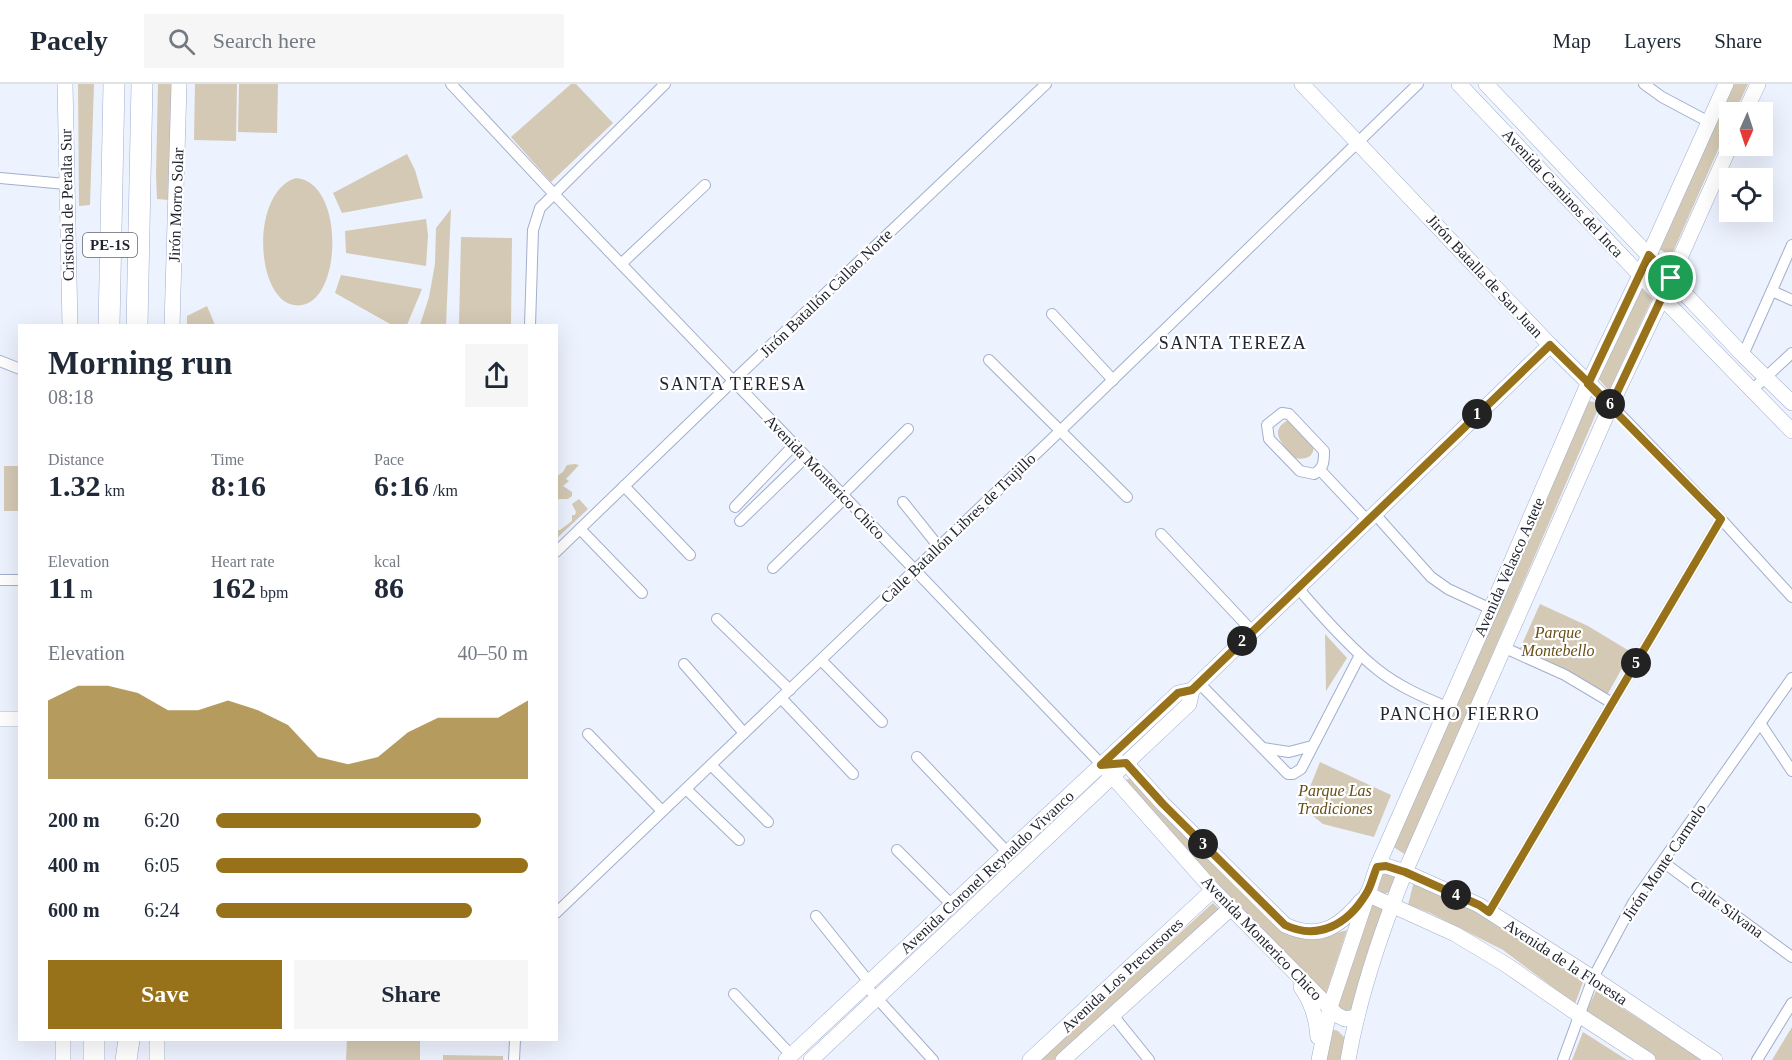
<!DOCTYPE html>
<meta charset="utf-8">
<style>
:root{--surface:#fff;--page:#f6f6f7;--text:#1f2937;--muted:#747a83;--line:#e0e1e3;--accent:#97721b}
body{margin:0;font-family:"Times New Roman",serif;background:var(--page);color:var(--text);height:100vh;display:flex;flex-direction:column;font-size:22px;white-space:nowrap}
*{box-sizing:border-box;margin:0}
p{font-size:20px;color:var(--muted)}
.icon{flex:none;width:33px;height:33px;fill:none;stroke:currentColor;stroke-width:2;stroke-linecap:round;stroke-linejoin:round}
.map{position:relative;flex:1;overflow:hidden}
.sheet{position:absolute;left:18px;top:240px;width:540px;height:717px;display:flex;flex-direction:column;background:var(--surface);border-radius:0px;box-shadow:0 6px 24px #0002}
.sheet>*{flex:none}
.needle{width:39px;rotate:183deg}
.fabs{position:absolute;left:1719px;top:18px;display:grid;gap:12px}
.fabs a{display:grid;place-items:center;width:54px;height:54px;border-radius:0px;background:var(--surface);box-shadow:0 6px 24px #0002;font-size:30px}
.pin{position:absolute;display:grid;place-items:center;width:51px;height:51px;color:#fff;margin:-26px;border:3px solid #fff;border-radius:50%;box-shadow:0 2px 6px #0007}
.km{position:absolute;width:30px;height:30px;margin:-15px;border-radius:50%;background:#222;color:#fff;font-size:16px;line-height:30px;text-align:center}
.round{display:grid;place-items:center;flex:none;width:63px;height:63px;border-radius:0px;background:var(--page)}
.headline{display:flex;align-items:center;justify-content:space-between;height:102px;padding:0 30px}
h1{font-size:33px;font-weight:700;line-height:45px}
.figures{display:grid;grid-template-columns:repeat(3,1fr);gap:9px;height:102px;padding:6px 30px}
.figures div{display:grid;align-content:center}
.figures b{font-size:30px;font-weight:700}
.figures small{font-size:16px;font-weight:400}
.figures p{font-size:16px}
.chart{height:168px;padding:12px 30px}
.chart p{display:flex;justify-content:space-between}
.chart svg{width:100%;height:108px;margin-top:6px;fill:var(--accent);opacity:.7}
.action{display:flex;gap:12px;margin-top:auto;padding:12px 30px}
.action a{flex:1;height:69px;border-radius:0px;background:var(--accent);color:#fff;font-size:24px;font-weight:700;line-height:69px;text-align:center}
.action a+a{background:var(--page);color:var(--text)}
ul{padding:0 30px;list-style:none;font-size:20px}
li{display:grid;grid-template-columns:96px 72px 1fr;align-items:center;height:45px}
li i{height:15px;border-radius:8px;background:var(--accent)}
header{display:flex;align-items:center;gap:36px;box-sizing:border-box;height:84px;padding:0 30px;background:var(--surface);border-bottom:2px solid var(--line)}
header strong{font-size:28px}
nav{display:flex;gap:33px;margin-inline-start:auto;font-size:21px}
.search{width:420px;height:54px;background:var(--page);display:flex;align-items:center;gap:15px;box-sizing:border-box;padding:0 21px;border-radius:0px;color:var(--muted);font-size:22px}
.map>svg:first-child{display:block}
.green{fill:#d4c9b4}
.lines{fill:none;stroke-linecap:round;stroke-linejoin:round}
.street-casing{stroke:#a2aecd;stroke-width:12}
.secondary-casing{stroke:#a2aecd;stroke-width:16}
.highway-casing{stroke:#a2aecd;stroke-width:22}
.street{stroke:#fff;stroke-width:10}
.secondary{stroke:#fff;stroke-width:15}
.highway{stroke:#fff;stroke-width:21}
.route-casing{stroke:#fff;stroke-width:12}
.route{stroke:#97721b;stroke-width:8}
.labels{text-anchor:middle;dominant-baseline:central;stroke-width:4.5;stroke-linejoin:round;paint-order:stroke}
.shield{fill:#fff;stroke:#62656d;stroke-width:1.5}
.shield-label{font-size:15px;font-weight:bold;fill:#1f232f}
.street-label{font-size:16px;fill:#1f232f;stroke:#fff}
.park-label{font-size:16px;font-style:italic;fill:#674e16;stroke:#fff}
.neighbourhood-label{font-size:18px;letter-spacing:1.5px;fill:#1f232f;stroke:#fff}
</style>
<header>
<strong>Pacely</strong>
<div class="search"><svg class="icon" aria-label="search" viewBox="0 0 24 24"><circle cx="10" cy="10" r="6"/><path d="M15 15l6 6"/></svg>Search here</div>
<nav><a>Map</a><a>Layers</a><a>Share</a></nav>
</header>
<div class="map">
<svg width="1792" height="976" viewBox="0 0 1792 976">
<rect width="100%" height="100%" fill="#edf2ff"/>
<g class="green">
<path d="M78,0h16l-4,121 -11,1z"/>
<path d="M158,0h14l-3,116 -12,-1 -1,-24z"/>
<path d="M195,0h42l-1,57 -42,-1z"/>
<path d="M239,0h39l-1,49 -39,-1z"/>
<path d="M571,0h5l37,39 -62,59 -40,-45z"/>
<path d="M1730,0h18l-13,28h-5l-1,13 -56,127 -7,1 -7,-4z"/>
<path d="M407,70l8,16 8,28 -81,15 -9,-20z"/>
<path d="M296,94c49,4 46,121 6,127 -46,8 -55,-112 -6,-127z"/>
<path d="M451,125l-5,116h-26l9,-28 6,-33 1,-36z"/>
<path d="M426,135l2,16 -2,31 -80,-13 -1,-22z"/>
<path d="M461,153l51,1 -1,87h-52z"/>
<path d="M341,191l81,14 -15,36h-15l-57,-32z"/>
<path d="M1641,204l11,11 -43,92 -11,-13z"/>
<path d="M207,222l8,19h-28v-9z"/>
<path d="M1587,317l8,1 3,7 -192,446 -14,-9z"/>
<path d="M1288,336l26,25c0,13 -9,15 -20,13 -10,-13 -27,-26 -6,-38z"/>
<path d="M575,380l4,1 -13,14 3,2 -6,5 9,6v4l-4,3h-9l-2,2v-25l6,-4 4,-7z"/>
<rect x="4" y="382" width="15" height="45"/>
<path d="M579,415l9,10 -31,29v-8h3l12,-9v-6h3l1,-3 -4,-8z"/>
<path d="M1540,520l48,22 43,26 -25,45 -88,-44z"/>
<path d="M1325,550l22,24 -21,33z"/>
<path d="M1320,678l71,33 -17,42 -51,-13 -21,-17z"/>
<path d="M1128,695h6l132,136 64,20 17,-5 -21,64 -202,-207 1,-6z"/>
<path d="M1382,788l10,1 3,5 -5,14 -6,2 -4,-1 -3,-7z"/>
<path d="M1414,797l70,35 99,66 -8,22 -72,-54 -73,-37 -22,-8z"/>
<path d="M1213,819l6,6 -165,151h-14z"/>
<path d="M1371,820l12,4 1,6 -31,97 -5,2 -8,-4 -2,-6z"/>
<path d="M1596,907l107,69h-47l-66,-42 -4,-6z"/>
<path d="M1792,943v33h-20z"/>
<path d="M1328,944l10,3 8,8 -4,21h-18z"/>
<path d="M1583,948l44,28h-55z"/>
<path d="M347,956h73v20h-74z"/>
<path d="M443,971l60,1v4h-60z"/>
</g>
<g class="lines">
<g class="street-casing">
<g id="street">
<path d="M451,0l102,109 549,572"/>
<path d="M1644,0l18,13 47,25"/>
<path d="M0,94l66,6"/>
<path d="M621,180l84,-79"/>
<path d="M1772,207l20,9"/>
<path d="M1052,230l61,66"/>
<path d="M530,242l3,-96 7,-22 125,-124"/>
<path d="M1743,271l49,-110"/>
<path d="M989,276l138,137"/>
<path d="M0,277l20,8"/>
<path d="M1752,306l40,-37"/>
<path d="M1611,321l110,114 71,78"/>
<path d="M1282,329l7,1 35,37c0,11 0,17 -10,23l-14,-3 -31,-32 -2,-14z"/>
<path d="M1320,386l47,50"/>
<path d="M624,402l66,69"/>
<path d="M842,411l66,-66"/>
<path d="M903,418l36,45"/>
<path d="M735,423l59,-62"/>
<path d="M1374,429l57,64 17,12 43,20"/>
<path d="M740,437l66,-64"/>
<path d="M580,445l62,64"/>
<path d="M1161,450l91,97"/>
<path d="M556,468l177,-171 313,-297"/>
<path d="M773,484l72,-70"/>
<path d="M0,496h20"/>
<path d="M1297,503c23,27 53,61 81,83 20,16 45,27 69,37"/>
<path d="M717,535l73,71"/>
<path d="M1505,564l60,27 47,28"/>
<path d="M821,576l61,62"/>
<path d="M684,580l60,69"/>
<path d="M1199,599l86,88 3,3h5l8,-5 59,-114"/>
<path d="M781,614l72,76"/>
<path d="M1760,639l32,48"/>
<path d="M588,650l74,77"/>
<path d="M1263,664l26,4 23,-6"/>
<path d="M917,673l91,96"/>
<path d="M711,681l57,57"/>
<path d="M686,705l53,51"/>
<path d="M897,766l55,55"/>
<path d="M1663,778l129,95"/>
<path d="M1489,828l232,-393"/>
<path d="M556,829l504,-482 358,-347"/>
<path d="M816,832l53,66"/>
<path d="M866,902l67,74"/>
<path d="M734,910l57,61"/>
<path d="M1112,930l37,46"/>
<path d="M514,976l1,-20"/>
<path d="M1563,976l30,-82 40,-75 159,-225"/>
<path d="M1757,976l35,-57"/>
</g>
</g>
<g class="secondary-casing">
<g id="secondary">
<path d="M65,0l5,242"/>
<path d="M1302,0l248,261 61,60"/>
<path d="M1459,0l181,191 152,156"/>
<path d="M1486,0l257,271 49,48"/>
<path d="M1745,28l13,-28"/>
<path d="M172,242l7,-242"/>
<path d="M0,635h20"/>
<path d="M1118,680l8,-1 37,41 122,121c34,16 54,2 76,-24"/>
<path d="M1106,685l107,121 124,125 8,4 12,-2"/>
<path d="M1377,783l9,-1 19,6 74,33 114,73 122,82"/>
<path d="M1367,810l88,40 50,30 74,51 69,45"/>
<path d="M1301,903c11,16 16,31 17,50"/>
<path d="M157,956v20"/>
<path d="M63,976v-20"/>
<path d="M786,976l392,-367 14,-3 358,-345"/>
<path d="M811,976l378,-356 3,-14"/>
<path d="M1030,976l183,-170"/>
<path d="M1063,976l168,-152"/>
<path d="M1319,976l11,-53 47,-140 114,-258 97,-225 52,-109 86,-191"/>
<path d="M1348,976c11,-64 33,-128 57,-188l206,-467 51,-107 68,-152"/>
</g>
</g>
<g class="highway-casing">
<g id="highway">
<path d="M109,242l5,-242"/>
<path d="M137,242l5,-242"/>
<path d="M94,976v-20"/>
<path d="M126,976l3,-20"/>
</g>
</g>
<use href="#street" class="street"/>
<use href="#secondary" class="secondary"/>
<use href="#highway" class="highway"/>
</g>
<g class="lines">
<g class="route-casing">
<path id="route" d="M1671,194l-60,127 -61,-60 -358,345 -14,3 -77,72 25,-2 37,41 122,121c33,16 63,-1 81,-31 5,-7 7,-18 11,-27l9,-1 19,6 74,33 10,7 232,-393 -133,-135 61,-129 22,23"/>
</g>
<use href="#route" class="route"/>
</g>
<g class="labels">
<rect class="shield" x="83" y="149" width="54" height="24" rx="4.5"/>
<g class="shield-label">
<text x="110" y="161">PE-1S</text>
</g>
<g class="street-label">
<text transform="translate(1563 109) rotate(47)">Avenida Caminos del Inca</text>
<text transform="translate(67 121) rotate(-91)">Cristobal de Peralta Sur</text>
<text transform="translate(176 121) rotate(-88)">Jirón Morro Solar</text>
<text transform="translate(1485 192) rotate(47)">Jirón Batalla de San Juan</text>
<text transform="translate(826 209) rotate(-44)">Jirón Batallón Callao Norte</text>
<text transform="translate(825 393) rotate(46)">Avenida Monterico Chico</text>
<text transform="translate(958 444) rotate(-44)">Calle Batallón Libres de Trujillo</text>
<text transform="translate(1509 483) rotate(-66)">Avenida Velasco Astete</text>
<text transform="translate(1664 778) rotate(-56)">Jirón Monte Carmelo</text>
<text transform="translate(987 788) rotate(-43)">Avenida Coronel Reynaldo Vivanco</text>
<text transform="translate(1727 825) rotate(36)">Calle Silvana</text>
<text transform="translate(1262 854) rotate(46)">Avenida Monterico Chico</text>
<text transform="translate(1566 878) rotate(33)">Avenida de la Floresta</text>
<text transform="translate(1122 891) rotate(-43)">Avenida Los Precursores</text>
</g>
<g class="park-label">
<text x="1558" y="548">Parque<tspan x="1558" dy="18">Montebello</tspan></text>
<text x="1335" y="706">Parque Las<tspan x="1335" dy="18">Tradiciones</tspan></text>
</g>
<g class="neighbourhood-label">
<text x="1233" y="259">SANTA TEREZA</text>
<text x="733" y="300">SANTA TERESA</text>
<text x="1460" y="630">PANCHO FIERRO</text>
</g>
</g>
</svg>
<div class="fabs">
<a><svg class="needle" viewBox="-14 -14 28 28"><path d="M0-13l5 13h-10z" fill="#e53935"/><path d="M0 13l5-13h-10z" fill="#747a83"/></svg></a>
<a><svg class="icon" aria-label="locate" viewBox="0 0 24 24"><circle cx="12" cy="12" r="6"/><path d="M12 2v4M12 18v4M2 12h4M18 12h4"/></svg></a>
</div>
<div class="pin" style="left:1671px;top:194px;background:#1e9e55"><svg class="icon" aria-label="arrive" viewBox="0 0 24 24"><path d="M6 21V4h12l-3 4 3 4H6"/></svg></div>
<b class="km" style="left:1477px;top:330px">1</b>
<b class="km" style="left:1242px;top:557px">2</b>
<b class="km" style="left:1203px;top:760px">3</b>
<b class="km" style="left:1456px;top:811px">4</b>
<b class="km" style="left:1636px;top:579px">5</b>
<b class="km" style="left:1610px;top:320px">6</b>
<section class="sheet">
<div class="headline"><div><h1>Morning run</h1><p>08:18</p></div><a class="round"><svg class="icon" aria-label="share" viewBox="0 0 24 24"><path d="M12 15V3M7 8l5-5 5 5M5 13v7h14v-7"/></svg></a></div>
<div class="figures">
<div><p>Distance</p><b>1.32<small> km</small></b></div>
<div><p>Time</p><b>8:16</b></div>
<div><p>Pace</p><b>6:16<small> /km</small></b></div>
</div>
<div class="figures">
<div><p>Elevation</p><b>11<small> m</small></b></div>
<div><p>Heart rate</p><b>162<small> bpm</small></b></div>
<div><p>kcal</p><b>86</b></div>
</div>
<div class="chart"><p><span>Elevation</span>40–50 m</p>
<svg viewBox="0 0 160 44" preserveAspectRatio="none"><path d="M0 44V12L10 6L20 6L30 9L40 16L50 16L60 12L70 16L80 22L90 35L100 38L110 35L120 25L130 19L140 19L150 19L160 12V44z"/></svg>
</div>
<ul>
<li><b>200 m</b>6:20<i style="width:85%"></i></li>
<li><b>400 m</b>6:05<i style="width:100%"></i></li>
<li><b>600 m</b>6:24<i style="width:82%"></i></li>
</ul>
<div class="action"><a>Save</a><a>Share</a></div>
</section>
</div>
